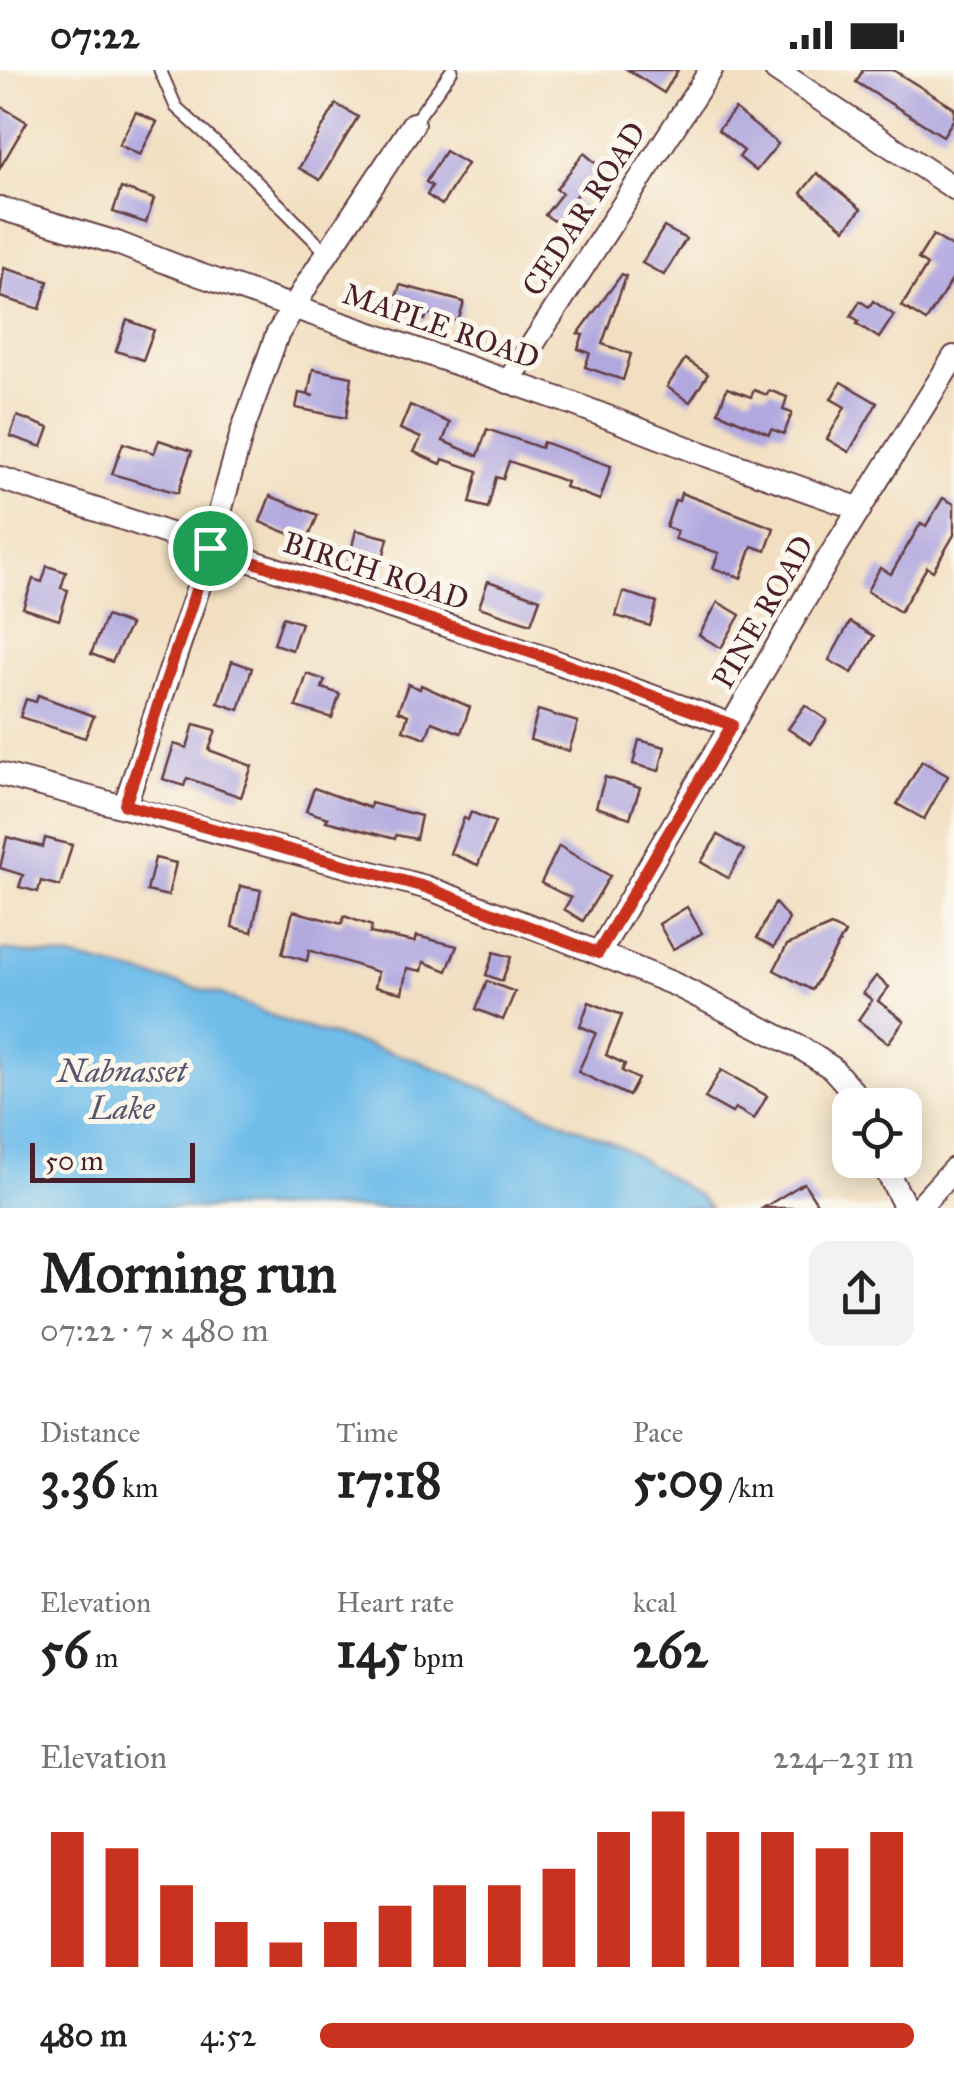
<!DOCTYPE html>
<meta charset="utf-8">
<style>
:root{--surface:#fff;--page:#f2f2f2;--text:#222;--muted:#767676;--accent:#c8321e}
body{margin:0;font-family:"IM FELL Great Primer",serif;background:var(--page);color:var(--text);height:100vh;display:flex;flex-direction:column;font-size:38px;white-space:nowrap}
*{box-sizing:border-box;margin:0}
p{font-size:32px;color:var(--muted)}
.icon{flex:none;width:55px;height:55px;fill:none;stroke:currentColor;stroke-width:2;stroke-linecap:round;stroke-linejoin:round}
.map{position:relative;height:1138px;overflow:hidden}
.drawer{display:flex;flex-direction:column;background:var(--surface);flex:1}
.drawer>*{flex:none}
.buttons{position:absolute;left:832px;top:1018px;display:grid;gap:20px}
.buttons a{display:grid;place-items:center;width:90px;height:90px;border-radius:20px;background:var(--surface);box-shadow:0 5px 25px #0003;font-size:50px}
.scale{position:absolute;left:30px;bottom:25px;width:165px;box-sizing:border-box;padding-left:10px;border:5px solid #4a1f2b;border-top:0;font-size:28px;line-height:35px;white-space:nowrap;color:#4a1f2b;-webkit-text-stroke:8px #fbf7ec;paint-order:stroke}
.pin{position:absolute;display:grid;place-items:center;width:85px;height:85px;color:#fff;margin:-42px;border:5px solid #fff;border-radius:50%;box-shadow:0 2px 10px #0007}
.round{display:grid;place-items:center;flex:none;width:105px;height:105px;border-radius:20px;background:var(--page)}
.summary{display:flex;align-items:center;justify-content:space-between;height:170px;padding:0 40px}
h1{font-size:55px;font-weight:700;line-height:75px}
.metrics{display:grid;grid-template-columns:repeat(3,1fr);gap:15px;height:170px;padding:10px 40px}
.metrics div{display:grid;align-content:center}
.metrics b{font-size:50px;font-weight:700}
.metrics small{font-size:28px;font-weight:400}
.metrics p{font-size:28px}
.chart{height:280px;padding:20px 40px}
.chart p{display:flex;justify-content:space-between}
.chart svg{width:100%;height:180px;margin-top:10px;stroke:var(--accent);stroke-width:6}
ul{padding:0 40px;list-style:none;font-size:32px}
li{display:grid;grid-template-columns:160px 120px 1fr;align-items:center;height:75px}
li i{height:25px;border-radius:12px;background:var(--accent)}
.status{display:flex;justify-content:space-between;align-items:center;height:70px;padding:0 50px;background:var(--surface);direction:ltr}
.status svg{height:28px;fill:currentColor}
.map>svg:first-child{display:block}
.water{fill:#70bdea;stroke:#5d6e8a;stroke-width:2.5}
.building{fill:#b1a8df}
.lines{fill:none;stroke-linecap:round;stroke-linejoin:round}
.lane-casing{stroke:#633c42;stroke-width:15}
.street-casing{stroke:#633c42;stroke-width:26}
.lane{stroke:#fff;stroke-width:11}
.street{stroke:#fff;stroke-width:22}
.route-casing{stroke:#fff;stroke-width:20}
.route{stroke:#c8321e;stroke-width:12}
.labels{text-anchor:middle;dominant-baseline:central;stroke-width:10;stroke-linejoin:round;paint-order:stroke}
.street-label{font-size:30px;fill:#4a1f2b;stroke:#fbf7ec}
.water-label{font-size:32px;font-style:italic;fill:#57566e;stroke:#fbf7ec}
</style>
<div class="status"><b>07:22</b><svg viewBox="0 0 49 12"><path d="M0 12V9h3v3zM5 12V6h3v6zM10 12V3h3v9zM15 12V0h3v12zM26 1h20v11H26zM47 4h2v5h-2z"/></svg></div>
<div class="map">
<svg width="954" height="1138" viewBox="0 0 954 1138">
<rect width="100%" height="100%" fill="#fbf7ec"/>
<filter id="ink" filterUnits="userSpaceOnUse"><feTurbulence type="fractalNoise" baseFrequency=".01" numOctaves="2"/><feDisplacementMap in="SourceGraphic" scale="20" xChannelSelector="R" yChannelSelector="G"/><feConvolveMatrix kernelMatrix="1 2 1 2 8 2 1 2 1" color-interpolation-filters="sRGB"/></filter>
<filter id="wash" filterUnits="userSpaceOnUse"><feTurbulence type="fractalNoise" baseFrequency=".0048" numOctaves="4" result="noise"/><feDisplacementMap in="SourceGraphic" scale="40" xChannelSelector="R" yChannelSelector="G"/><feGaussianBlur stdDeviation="2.25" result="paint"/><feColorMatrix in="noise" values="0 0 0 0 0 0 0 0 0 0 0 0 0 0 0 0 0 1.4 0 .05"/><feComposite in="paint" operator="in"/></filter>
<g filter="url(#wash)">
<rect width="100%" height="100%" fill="#f2dfc1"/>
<path class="water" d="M0,880l75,8 146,36 68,29 125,36 206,87 79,50 11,12h-710z"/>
<g id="blocks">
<g class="building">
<path d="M628,0h50l-14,23z"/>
<path d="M863,0h30l61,38v11l-11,17 -87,-54z"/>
<path d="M336,34l22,13 -38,63 -21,-12z"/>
<path d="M0,36l27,16 -27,46z"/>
<path d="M735,39l43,35 -22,27 -17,-14 5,-6 -26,-21z"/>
<path d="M136,42l21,10 -17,33 -21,-10z"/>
<path d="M445,81l22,13 -25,41 -15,-10 5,-9 -6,-4z"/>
<path d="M584,83l16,14 -27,32 11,8 -17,22 -22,-14 17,-22 -6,-4z"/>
<path d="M817,103l44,36 -16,20 -44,-36z"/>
<path d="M121,118l33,11 -8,24 -33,-11z"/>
<path d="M664,157l22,12 -22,36 -22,-12z"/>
<path d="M933,165l21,13v29l-28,44 -24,-15 25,-41 -9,-6z"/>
<path d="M4,198l44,13 -8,28 -40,-12z"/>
<path d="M622,204l4,2 -24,68 29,10 -8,26 -38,-13 5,-14 -12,-4 5,-14 -5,-1z"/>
<path d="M400,215l64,17 -6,20 -31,-9 -2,7 -33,-10z"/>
<path d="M860,231l9,6 4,-6 21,14 -15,23 -22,-14 2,-3 -8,-5z"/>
<path d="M127,250l27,10 -11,30 -27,-9z"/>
<path d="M685,289l23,15 -18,28 -23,-15z"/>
<path d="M313,299l39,8 -6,41 -50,-10 3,-15 15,3 -6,-2z"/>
<path d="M841,312l36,21 -28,49 -22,-13 18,-32 -14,-8z"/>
<path d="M727,318l24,9 3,-7 13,5 2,-5 18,7 -4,13 9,3 -8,21 -13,-5 -2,5 -51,-22z"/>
<path d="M410,335l40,18 -7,18 35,15 9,-27 54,19 2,-6 68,24 -11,34 -35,-13 2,-5 -58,-21 -6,18 -7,-2 -8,31 -18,-5 8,-32 -35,-12 -2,5 -27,-12 7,-14 -21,-9z"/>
<path d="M17,346l32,12 -7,19 -32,-11z"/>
<path d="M159,370l33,11 -14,42 -66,-19 11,-31 31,10z"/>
<path d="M681,423l93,35 -8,23 -14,-5 -11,32 -28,-10 6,-15 -44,-14 2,-8 -11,-4 9,-27 4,1z"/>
<path d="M270,426l48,19 -11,26 -47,-19z"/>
<path d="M943,428l11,6v31l-21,36 -6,-4 -27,45 -33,-21 13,-23 11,6 30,-51 5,3z"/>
<path d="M356,460l32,8 -7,28 -32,-7z"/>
<path d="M47,496l19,6 -5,16 7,2 -9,30 -36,-12 10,-29 9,3z"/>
<path d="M488,511l52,18 -9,25 -52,-17z"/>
<path d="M623,522l34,10 -7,24 -34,-10z"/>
<path d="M718,532l22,13 -19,33 -22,-13z"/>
<path d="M106,546l24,9 -18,37 -21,-8z"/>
<path d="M283,547l18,6 -9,27 -18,-6z"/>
<path d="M850,552l24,14 -22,37 -23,-13z"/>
<path d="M232,591l20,7 -13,42 -21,-7z"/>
<path d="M307,604l18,6 -3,8 18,6 -8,24 -36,-11z"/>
<path d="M408,614l12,5 1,-4 49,22 -9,26 -29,-11 -6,16 -23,-8 5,-15 -10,-4z"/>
<path d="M38,625l56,21 -9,22 -65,-21 6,-18 10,3z"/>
<path d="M805,635l22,15 -16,24 -23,-15z"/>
<path d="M538,640l40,12 -9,29 -39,-11z"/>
<path d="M194,654l22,6 -7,20 43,16 -11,31 -54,-19 -3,8 -21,-7 11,-35 13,4z"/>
<path d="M639,670l26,7 -6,24 -26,-7z"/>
<path d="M922,691l26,15 -24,43 -27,-15z"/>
<path d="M605,707l35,11 -10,30 -34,-11z"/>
<path d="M314,718l56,20 1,-5 50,13 -5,23 -20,-4 -1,4 -69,-18 2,-3 -22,-7z"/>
<path d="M471,742l24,10 -17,43 -28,-12 14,-35 4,2z"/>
<path d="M718,765l26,15 -16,28 -27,-16z"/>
<path d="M7,767l36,10 2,-9 27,7 -12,41 -19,-5 -3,11 -19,-5 4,-12 -23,-7z"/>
<path d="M559,776l51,30 -27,45 -19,-12 7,-11 -30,-15z"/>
<path d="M155,788l21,5 -8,33 -21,-5z"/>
<path d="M240,816l21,4 -9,42 -20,-5z"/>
<path d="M775,833l14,16 -15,28 -17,-9z"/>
<path d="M687,837l15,26 -29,16 -14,-25z"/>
<path d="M293,841l49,13 2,-8 28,10 -2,7 45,9 2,-6 40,10 -10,25 -23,-9 -2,9 -15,-3 -5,25 -27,-6 3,-15 -69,-22 -2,11 -25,-7z"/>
<path d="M831,856l14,7 -33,57 -38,-20 13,-25z"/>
<path d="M494,882l17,5 -9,24 -16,-6z"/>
<path d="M876,906l13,11 -11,14 26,20 -16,22 -30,-23 14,-20 -9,-7z"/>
<path d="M487,911l28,11 -12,28 -27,-11z"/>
<path d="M589,932l33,13 -16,40 19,9 -3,7 16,8 -9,17 -51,-24 18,-39 -16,-7z"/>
<path d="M721,1000l46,26 -13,23 -19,-11 -3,5 -27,-15z"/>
<path d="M804,1113l16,25h-57z"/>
</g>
</g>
</g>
<g filter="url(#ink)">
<use href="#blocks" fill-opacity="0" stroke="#633c42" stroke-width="2.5"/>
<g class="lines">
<g class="lane-casing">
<g id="lane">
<path d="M160,0l16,37 65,59 86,87"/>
<path d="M413,54l39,-54"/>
</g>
</g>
<g class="street-casing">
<g id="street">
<path d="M776,0l178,118"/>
<path d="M0,138l117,35 80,31 377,130 121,47 165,58"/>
<path d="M508,312l203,-312"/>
<path d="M0,408l542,179 190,68"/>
<path d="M0,704l425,113 116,43 133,54 127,64 31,20 23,26 5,11"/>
<path d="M125,735l76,-225 42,-151 34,-94 34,-57 102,-154"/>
<path d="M599,883l228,-392 127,-204"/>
<path d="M881,1090l25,48"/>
<path d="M918,1138l36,-39"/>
</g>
</g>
<use href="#lane" class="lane"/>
<use href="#street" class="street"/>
</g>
</g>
<g class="lines" filter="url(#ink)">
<g class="route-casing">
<path id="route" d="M210,478l332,108 190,69 -134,228 -173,-66 -300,-82z"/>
</g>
<use href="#route" class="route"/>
</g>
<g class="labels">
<g class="street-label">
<text transform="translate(584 139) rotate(-57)">CEDAR ROAD</text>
<text transform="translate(441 256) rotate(19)">MAPLE ROAD</text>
<text transform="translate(376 501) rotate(18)">BIRCH ROAD</text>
<text transform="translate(763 542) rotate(-60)">PINE ROAD</text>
</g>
<g class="water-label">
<text x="122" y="1001">Nabnasset<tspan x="122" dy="37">Lake</tspan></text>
</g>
</g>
</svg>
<div class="buttons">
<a><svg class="icon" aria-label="locate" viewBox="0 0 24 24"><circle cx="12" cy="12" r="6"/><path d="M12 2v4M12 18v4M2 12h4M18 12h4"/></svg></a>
</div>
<div class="scale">50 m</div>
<div class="pin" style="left:210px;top:478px;background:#1e9e55"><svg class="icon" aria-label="arrive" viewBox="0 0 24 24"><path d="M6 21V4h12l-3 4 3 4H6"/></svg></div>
</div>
<section class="drawer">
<div class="summary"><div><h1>Morning run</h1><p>07:22 · 7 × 480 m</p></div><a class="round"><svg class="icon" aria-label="share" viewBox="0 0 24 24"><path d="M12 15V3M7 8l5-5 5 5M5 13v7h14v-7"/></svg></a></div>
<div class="metrics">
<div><p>Distance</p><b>3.36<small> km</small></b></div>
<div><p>Time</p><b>17:18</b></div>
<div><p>Pace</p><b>5:09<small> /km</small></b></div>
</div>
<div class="metrics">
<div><p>Elevation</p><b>56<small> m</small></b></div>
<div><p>Heart rate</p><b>145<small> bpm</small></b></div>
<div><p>kcal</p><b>262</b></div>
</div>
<div class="chart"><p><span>Elevation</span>224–231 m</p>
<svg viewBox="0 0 160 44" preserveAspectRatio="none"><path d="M5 44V11M15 44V15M25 44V24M35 44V33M45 44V38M55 44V33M65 44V29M75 44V24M85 44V24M95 44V20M105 44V11M115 44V6M125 44V11M135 44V11M145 44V15M155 44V11"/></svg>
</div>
<ul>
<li><b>480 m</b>4:52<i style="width:100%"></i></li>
</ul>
</section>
